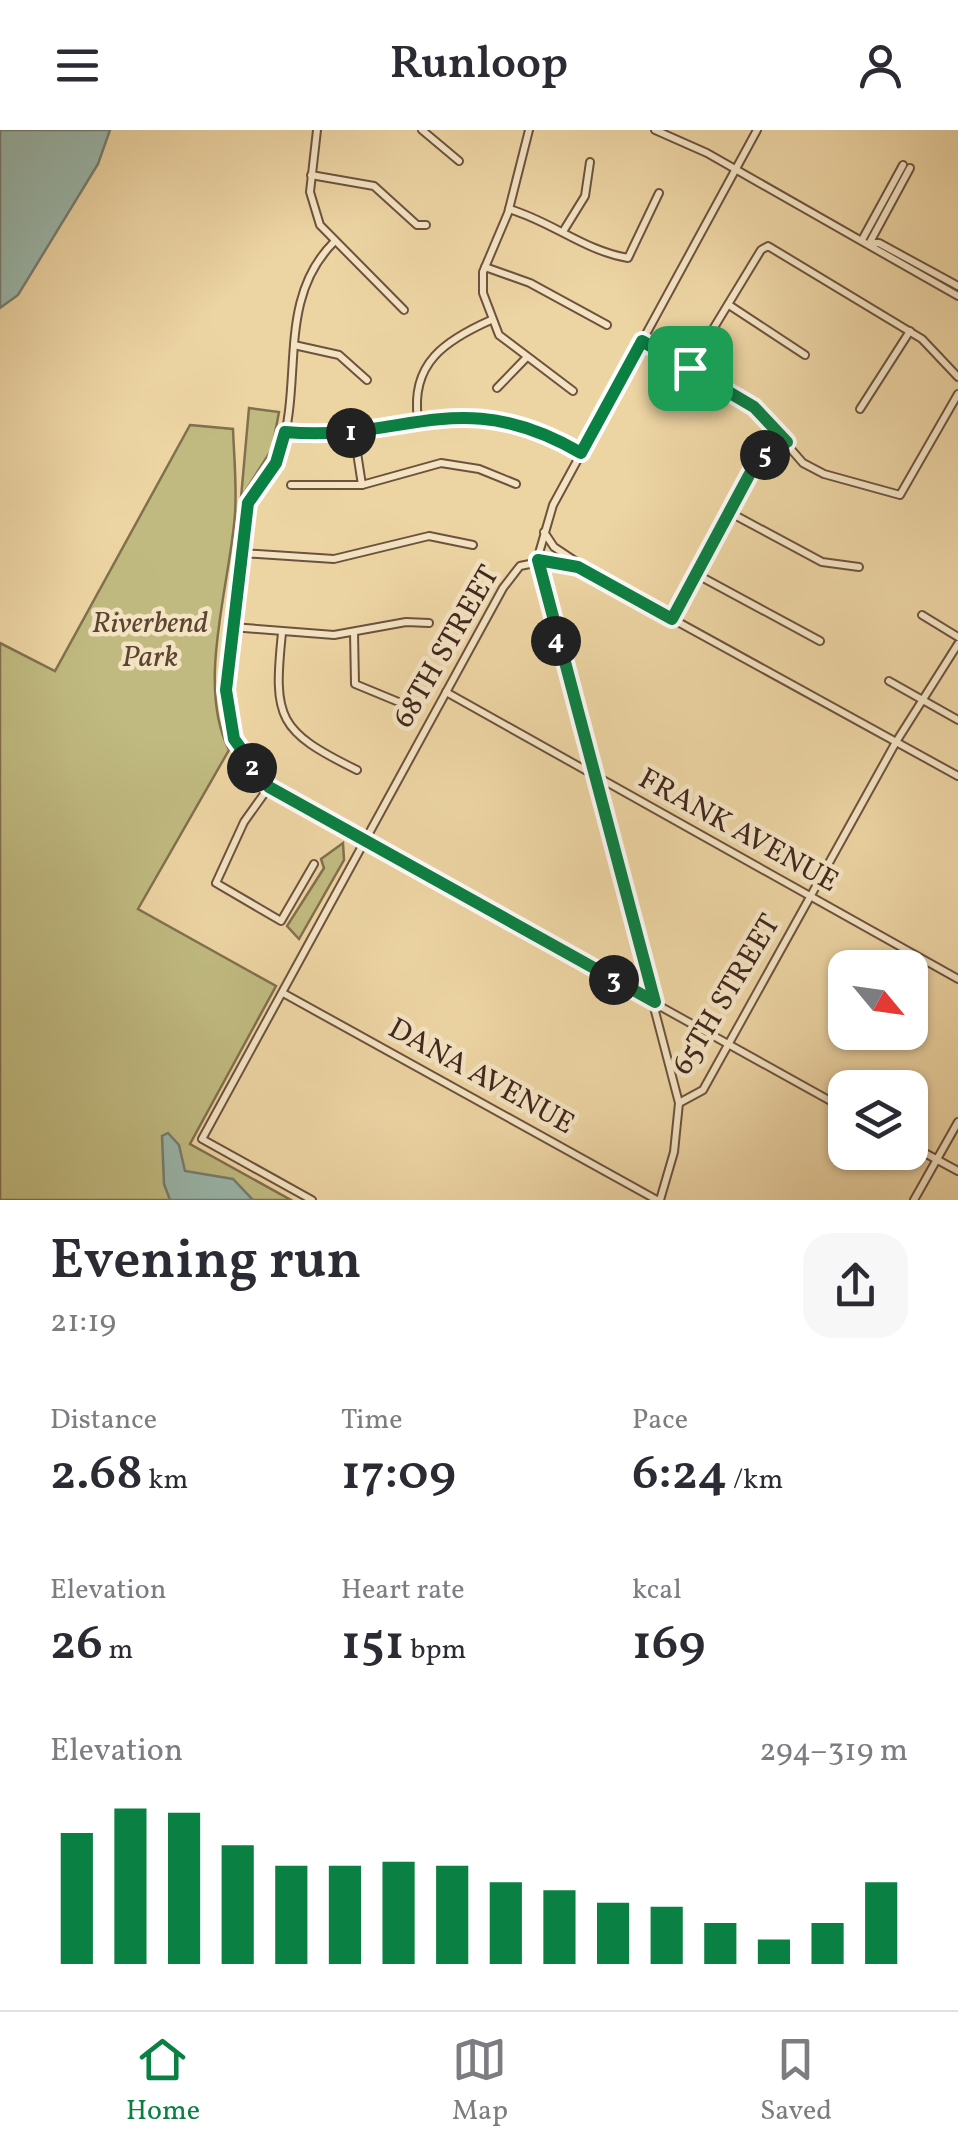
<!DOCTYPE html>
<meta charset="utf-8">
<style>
:root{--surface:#fff;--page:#f7f7f7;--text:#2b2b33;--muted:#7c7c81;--line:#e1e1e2;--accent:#0b8043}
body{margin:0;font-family:Vollkorn,serif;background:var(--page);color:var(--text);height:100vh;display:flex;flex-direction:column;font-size:38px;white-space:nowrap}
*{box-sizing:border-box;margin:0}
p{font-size:32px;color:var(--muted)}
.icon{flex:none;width:55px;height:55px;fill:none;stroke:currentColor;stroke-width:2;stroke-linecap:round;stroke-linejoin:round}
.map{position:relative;height:1070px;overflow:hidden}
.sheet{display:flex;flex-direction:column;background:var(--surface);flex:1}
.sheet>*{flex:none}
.needle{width:65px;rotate:119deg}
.controls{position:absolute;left:828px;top:820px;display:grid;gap:20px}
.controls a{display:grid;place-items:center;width:100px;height:100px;border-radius:20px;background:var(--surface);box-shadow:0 2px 8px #0004;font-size:50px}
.pin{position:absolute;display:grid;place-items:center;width:85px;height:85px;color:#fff;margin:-42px;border-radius:20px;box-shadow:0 5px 15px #0006}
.km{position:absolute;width:50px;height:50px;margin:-25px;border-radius:50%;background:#222;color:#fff;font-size:28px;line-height:50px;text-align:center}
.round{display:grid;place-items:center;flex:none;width:105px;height:105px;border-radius:30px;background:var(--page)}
.summary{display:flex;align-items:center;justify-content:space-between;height:170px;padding:0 50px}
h1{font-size:55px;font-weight:600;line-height:75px}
.figures{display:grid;grid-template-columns:repeat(3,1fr);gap:15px;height:170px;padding:10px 50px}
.figures div{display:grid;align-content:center}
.figures b{font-size:50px;font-weight:600}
.figures small{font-size:28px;font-weight:400}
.figures p{font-size:28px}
.chart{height:280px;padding:20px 50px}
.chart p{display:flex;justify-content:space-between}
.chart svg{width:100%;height:180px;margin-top:10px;stroke:var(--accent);stroke-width:6}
header{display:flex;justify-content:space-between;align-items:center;height:130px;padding:0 50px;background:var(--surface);font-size:45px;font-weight:600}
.dock{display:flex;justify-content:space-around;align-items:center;height:140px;border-top:2px solid var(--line);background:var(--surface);font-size:28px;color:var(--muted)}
.dock a{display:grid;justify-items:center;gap:5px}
.dock .selected{color:var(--accent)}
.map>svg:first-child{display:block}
.green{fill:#c0ba80;stroke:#81704e;stroke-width:2.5}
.water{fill:#9ab7ab;stroke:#777d72;stroke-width:2.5}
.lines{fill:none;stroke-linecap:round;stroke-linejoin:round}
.minor-casing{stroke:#6d523e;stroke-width:10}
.minor{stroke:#f3e3c3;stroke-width:6}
.route-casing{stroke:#fff;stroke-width:20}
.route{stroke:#0b8043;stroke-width:12}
.labels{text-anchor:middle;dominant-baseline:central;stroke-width:9;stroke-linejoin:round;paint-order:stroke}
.park-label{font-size:30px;font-style:italic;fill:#5b4431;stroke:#f3e3c3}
.street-label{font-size:30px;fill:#42271d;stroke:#f3e3c3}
</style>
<header><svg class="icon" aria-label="menu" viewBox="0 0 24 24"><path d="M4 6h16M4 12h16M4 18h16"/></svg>Runloop<svg class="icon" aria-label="person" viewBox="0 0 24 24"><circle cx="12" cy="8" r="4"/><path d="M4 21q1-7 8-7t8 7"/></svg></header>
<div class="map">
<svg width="958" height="1070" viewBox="0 0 958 1070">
<rect width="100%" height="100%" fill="#edd4a3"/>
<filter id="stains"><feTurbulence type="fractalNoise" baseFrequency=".002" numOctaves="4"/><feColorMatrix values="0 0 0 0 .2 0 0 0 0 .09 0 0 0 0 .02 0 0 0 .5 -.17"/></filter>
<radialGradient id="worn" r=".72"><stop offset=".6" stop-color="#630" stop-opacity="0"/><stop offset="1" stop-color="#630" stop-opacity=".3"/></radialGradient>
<g class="green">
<path d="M249,278l30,4 -7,37 -31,49z"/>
<path d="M190,295l43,4c1,28 4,57 2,85 -5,71 -39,171 -6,236l-91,159 138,77 -86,158 101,56h-291v-557l55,28z"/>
<path d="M343,713l1,17 -45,79 -12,-13 37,-58 -3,-9z"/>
</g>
<g class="water">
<path d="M0,0h110l-12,34 -80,131 -18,13z"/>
<path d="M168,1003l11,12 6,26 48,8 20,21h-83l-6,-16 -2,-48z"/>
</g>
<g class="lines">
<g class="minor-casing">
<g id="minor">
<path d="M317,0l-7,62 10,33 84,85"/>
<path d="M422,0l37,31"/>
<path d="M529,0l-21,83 -25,59v21l16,42 74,56"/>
<path d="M655,0l52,23 251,143"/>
<path d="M311,45l63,11 43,39h9"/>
<path d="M509,79c42,12 76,42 119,49l31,-65"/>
<path d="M564,100l21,-34 5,-34"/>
<path d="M862,110l41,-75"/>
<path d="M870,112l40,-74"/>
<path d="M333,113c-56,57 -30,136 -52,207 -8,26 -30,41 -36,68l-19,172c1,45 21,82 59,108l560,311"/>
<path d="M870,113h9l79,43"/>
<path d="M485,137l45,16 77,42"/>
<path d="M729,175l76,50"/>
<path d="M642,211l112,66 49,56 21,11 76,21 58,-101"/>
<path d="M294,215l45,10 28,25"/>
<path d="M690,237l71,-117 7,-4 154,93 36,38"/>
<path d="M497,258l30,-31"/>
<path d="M860,279l50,-78"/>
<path d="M418,289c-8,-56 28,-79 73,-99"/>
<path d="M285,302c121,11 172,-50 296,21"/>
<path d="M354,303l8,52"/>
<path d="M291,355h71l79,-22 38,6 37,15"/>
<path d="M729,382l93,50 37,5"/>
<path d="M544,402l10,15 36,24"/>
<path d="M242,423l92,6 95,-23 44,9"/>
<path d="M696,444l124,67"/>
<path d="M922,485l36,22"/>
<path d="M672,489l82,-153 18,-19 15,-5"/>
<path d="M232,497l102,8 72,-13 23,1"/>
<path d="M354,502l1,52 46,19"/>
<path d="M282,503c-9,86 -4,98 75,137"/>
<path d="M889,551l69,39"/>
<path d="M446,562l512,287"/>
<path d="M269,657l-25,35 -28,61 65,38 33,-57"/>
<path d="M283,863l374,207"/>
<path d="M679,973l24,-13 193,-348 62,-98"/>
<path d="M910,1015l48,26"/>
<path d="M312,1070l-110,-61 301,-551 17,-22 29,-6 29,7 380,209"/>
<path d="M660,1070l14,-48 5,-49 -142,-543 16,-55 204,-375"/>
<path d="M914,1070l44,-78"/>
</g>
</g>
<use href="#minor" class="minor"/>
</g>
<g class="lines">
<g class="route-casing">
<path id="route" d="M642,211l112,66 33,35 -15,5 -18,19 -82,153 -94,-52 -40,-7 117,442 -386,-215 -35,-48 -8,-49 22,-187 28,-40 9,-31c120,11 174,-50 296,21z"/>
</g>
<use href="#route" class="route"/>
</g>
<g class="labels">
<g class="park-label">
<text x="150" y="494">Riverbend<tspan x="150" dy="34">Park</tspan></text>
</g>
<g class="street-label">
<text transform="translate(447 517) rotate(-60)">68TH STREET</text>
<text transform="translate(738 701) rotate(29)">FRANK AVENUE</text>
<text transform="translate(727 865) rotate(-59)">65TH STREET</text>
<text transform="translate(481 947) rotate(29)">DANA AVENUE</text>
</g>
</g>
<rect width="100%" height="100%" filter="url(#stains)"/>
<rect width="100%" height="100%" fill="url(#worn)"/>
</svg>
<div class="controls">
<a><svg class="needle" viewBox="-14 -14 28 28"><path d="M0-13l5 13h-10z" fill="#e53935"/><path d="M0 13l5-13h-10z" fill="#7c7c81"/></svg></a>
<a><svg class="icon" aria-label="layers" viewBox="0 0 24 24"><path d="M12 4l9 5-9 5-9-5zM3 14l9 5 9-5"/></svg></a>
</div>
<div class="pin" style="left:690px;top:238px;background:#1e9e55"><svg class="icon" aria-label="arrive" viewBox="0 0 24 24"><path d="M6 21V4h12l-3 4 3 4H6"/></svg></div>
<b class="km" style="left:351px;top:303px">1</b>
<b class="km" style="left:252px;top:638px">2</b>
<b class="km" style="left:614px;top:850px">3</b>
<b class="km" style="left:556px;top:511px">4</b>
<b class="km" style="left:765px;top:325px">5</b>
</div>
<section class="sheet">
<div class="summary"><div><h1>Evening run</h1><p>21:19</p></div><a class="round"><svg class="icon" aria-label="share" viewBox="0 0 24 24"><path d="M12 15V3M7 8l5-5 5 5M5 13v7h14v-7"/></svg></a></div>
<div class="figures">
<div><p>Distance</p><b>2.68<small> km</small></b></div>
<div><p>Time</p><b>17:09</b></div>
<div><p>Pace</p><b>6:24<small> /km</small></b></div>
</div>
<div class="figures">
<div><p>Elevation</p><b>26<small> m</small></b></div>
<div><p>Heart rate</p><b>151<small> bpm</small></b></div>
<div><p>kcal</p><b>169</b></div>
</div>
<div class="chart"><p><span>Elevation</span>294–319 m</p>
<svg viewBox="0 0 160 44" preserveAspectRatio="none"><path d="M5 44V12M15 44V6M25 44V7M35 44V15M45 44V20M55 44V20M65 44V19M75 44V20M85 44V24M95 44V26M105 44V29M115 44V30M125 44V34M135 44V38M145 44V34M155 44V24"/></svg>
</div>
</section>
<nav class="dock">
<a class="selected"><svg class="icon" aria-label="home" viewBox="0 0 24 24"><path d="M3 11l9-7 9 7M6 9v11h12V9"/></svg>Home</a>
<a><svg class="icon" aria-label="map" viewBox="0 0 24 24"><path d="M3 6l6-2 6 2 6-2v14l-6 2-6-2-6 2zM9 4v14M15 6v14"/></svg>Map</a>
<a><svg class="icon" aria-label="saved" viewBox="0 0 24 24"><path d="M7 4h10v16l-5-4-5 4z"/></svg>Saved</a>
</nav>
